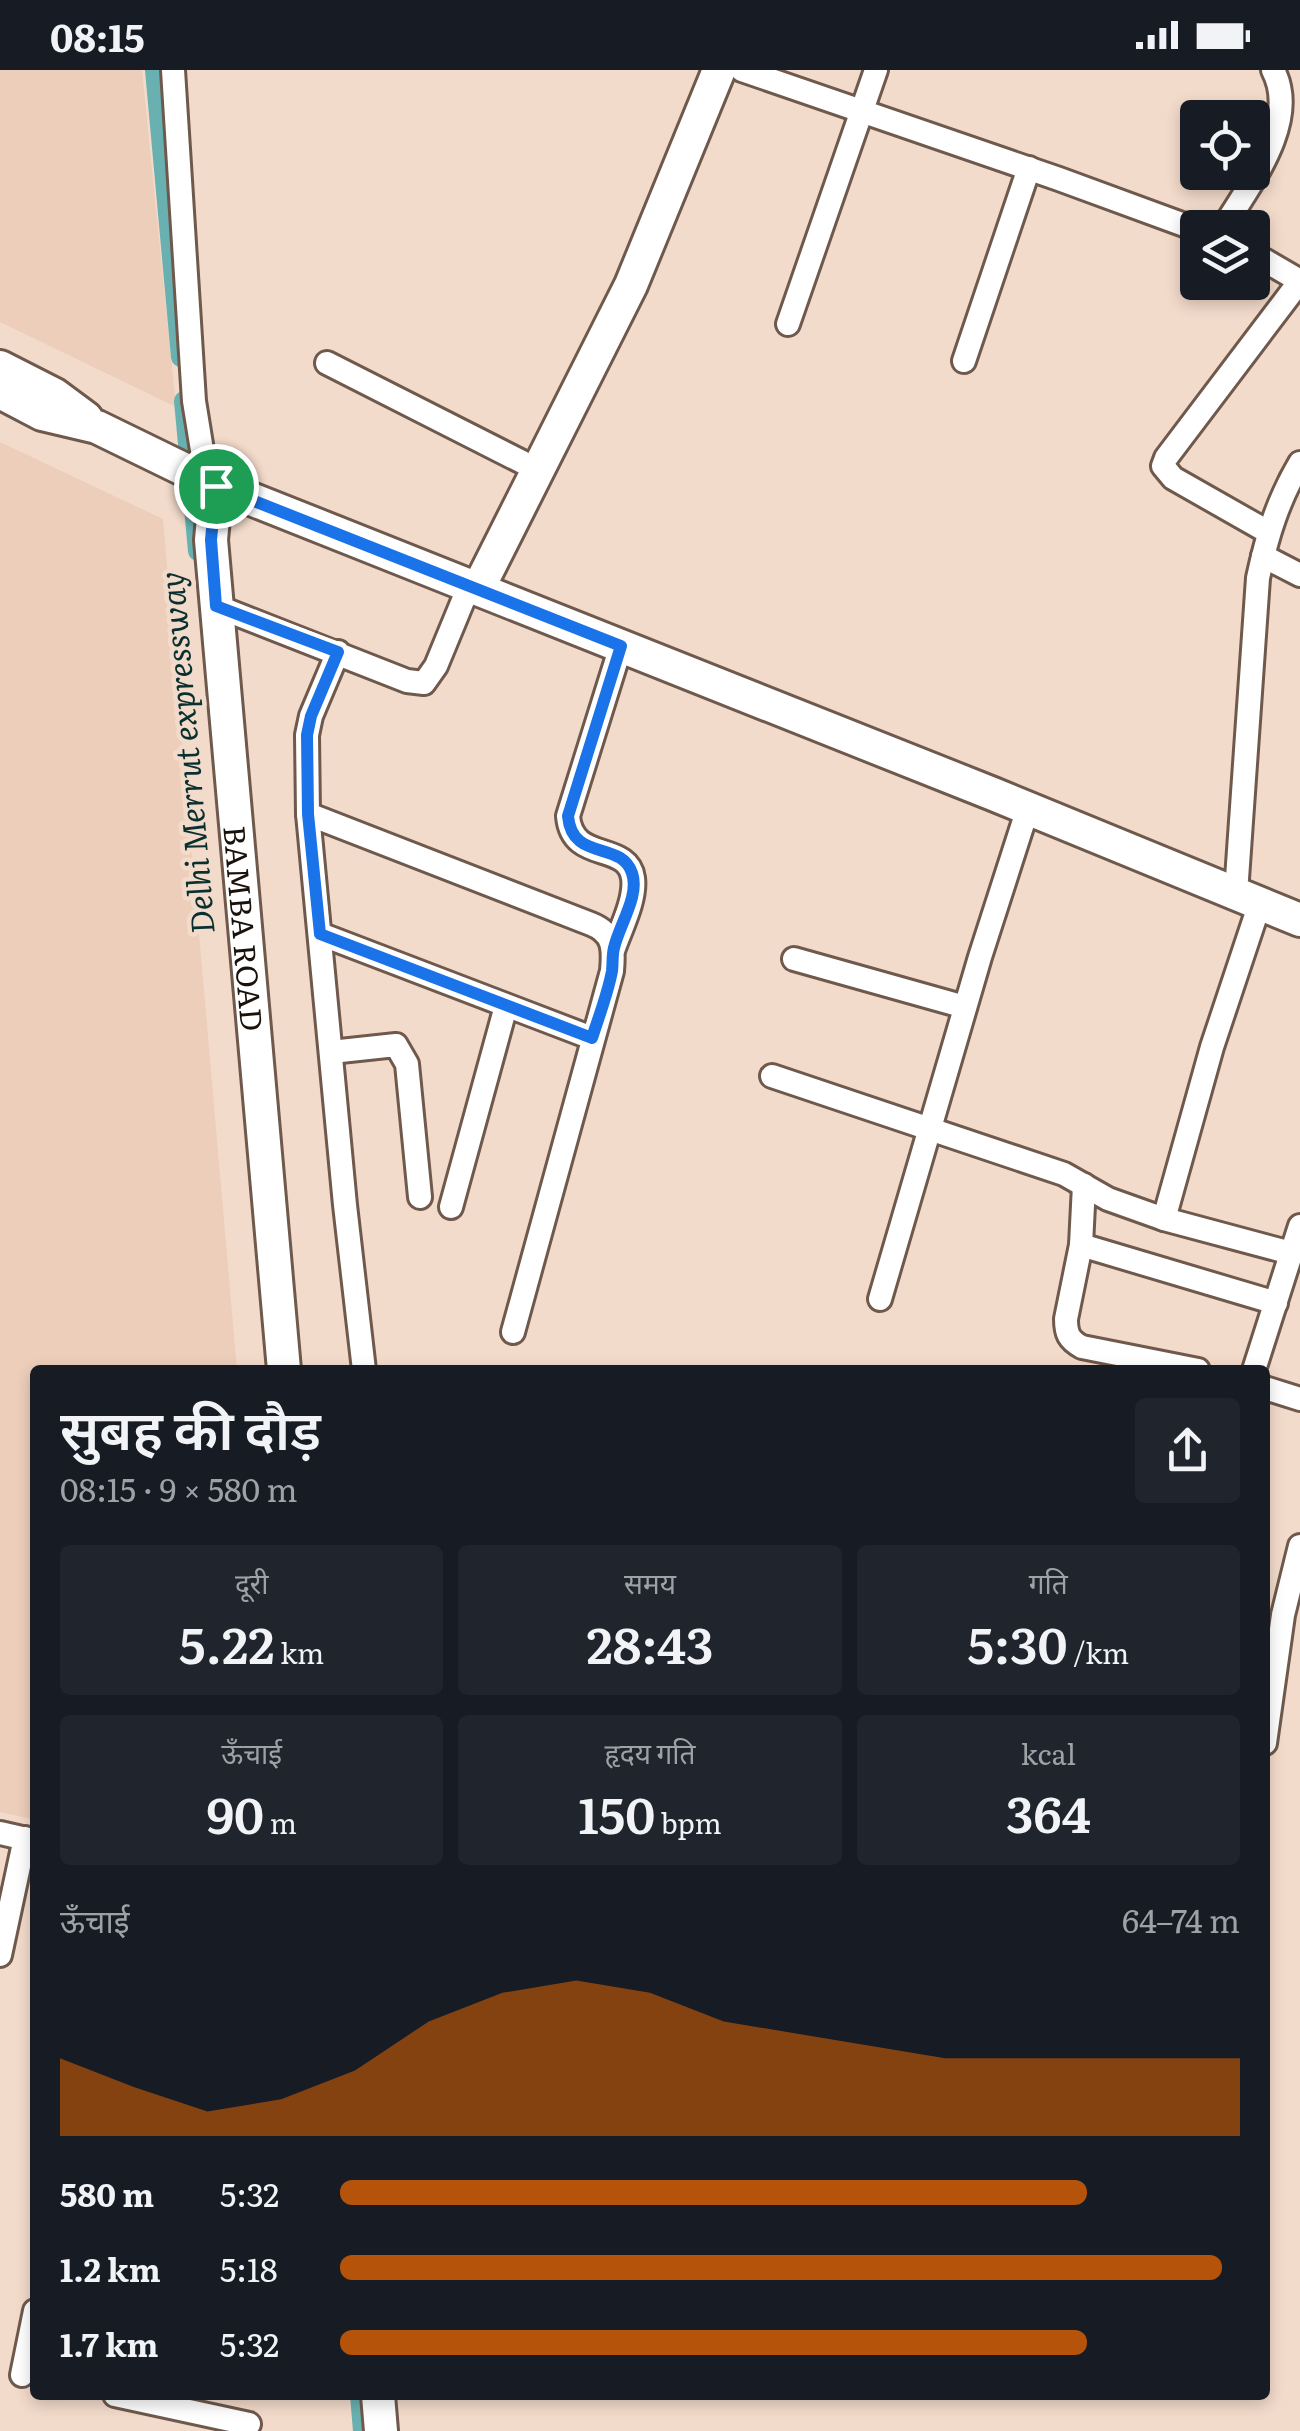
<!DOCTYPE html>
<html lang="hi">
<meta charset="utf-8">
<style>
:root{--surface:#171b24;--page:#20242c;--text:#f1f3f6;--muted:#9ea1a6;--accent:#b45309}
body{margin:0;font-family:Literata,"Noto Sans Devanagari",serif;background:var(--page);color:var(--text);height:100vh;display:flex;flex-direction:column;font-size:38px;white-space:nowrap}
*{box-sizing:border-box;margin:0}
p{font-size:32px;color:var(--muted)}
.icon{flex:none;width:55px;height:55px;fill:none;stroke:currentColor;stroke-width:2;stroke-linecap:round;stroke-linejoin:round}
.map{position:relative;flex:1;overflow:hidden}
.details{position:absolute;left:30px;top:1295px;width:1240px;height:1035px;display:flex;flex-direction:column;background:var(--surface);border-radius:10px;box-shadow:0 5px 15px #0003}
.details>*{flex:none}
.fabs{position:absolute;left:1180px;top:30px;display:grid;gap:20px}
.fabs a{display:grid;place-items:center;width:90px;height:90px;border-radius:10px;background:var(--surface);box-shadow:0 5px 15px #0003;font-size:50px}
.pin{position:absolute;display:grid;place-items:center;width:85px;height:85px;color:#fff;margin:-42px;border:5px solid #fff;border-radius:50%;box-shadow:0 2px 10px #0007}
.round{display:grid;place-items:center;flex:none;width:105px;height:105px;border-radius:10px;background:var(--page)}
.overview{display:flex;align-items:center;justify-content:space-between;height:170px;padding:0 30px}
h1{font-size:55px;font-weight:600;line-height:75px}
.metrics{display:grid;grid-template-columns:repeat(3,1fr);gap:15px;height:170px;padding:10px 30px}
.metrics div{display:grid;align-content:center;border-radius:10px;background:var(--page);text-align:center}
.metrics b{font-size:50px;font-weight:600}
.metrics small{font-size:28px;font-weight:400}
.metrics p{font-size:28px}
.chart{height:280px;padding:20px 30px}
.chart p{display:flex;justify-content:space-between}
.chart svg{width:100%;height:180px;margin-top:10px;fill:var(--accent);opacity:.7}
ul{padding:0 30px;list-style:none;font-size:32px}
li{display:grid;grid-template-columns:160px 120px 1fr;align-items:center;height:75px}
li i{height:25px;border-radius:12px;background:var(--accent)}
.status{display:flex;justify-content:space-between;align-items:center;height:70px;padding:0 50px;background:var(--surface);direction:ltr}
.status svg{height:28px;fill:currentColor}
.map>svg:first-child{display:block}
.built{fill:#edceba}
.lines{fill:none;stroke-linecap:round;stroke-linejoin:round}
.canal{stroke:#69b1b1;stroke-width:20}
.street-casing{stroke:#6e594c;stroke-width:28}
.secondary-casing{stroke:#6e594c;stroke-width:38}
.street{stroke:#fff;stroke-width:22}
.secondary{stroke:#fff;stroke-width:32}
.route-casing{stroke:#fff;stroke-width:20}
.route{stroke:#1a73e8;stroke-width:12}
.labels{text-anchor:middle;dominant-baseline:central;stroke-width:9;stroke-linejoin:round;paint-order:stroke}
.street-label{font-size:30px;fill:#19110b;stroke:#f3dbcb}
.water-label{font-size:32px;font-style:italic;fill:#0a2f2f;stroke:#f3dbcb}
</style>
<div class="status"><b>08:15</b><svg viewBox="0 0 49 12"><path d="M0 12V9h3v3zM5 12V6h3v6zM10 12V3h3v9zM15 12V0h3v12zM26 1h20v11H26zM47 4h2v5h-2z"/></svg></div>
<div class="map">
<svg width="1300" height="2361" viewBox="0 0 1300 2361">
<rect width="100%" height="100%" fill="#f3dbcb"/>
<g class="built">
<path d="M0,0h142l34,337 -176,-85z"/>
<path d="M0,372l163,77 74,851h-202v450l-35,-8z"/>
</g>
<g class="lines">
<g class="canal">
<path d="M155,0l26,287"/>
<path d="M184,331l14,150"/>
<path d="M360,2325l3,36"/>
</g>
<g class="street-casing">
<g id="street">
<path d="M173,0l21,331 13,80"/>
<path d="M742,0l317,109 139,51"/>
<path d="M1223,158c27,-44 77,-107 50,-158"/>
<path d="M1252,183l48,28"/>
<path d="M788,254l88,-254"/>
<path d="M964,291l65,-193"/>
<path d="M327,293l211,107"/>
<path d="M1268,462l-95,-54 -10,-12 3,-8 134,-177"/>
<path d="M1263,486l37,19"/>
<path d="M216,536l191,75 17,2 12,-17 33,-80"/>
<path d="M338,582l-27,64 -4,19 1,79 37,391 19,165"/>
<path d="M308,744l283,110c23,9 23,25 21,47l-99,361"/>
<path d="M1236,823l22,-315c9,-42 20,-78 42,-115"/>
<path d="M320,864l272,104"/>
<path d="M614,878c7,-20 22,-49 19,-70 -5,-37 -61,-14 -65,-62l53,-170"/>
<path d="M794,889l171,48"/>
<path d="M331,982l65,-7 11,19 13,133"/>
<path d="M772,1006l292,98 44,25 56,20 127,34"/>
<path d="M1084,1115l-3,60 -15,74c0,15 3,21 16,28l116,23"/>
<path d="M451,1137l55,-201"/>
<path d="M1164,1149l48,-172 48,-144"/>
<path d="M1081,1175l195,58"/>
<path d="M880,1229l100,-342 48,-149"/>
<path d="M1254,1300l46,-144"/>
<path d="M1265,1318l35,11"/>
<path d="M1265,1673l18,-128 17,-69"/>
<path d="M0,1763l35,8"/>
<path d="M0,1885l25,-117"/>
<path d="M22,2305l13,-64"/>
<path d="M115,2325l134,29"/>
</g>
</g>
<g class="secondary-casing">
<g id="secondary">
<path d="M0,297l55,28 31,23"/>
<path d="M0,322l42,22 55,13 119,58 777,309 307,126"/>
<path id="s1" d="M216,415l-5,55 73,830"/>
<path d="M478,519l153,-304 88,-215"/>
<path d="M378,2325l3,36"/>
</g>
</g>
<use href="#street" class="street"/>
<use href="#secondary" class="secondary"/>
</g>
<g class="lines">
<g class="route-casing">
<path id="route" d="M216,416l405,160 -53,170c4,46 53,24 64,57 8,23 -13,52 -18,75 -2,7 -1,15 -2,23 -4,22 -13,45 -20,67l-272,-104 -12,-120 -1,-79 4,-19 27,-64 -122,-46 -5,-66z"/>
</g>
<use href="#route" class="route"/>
</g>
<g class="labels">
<g class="street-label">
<text stroke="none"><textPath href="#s1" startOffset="445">BAMBA ROAD</textPath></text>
</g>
<g class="water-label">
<text transform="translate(185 683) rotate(-95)">Delhi Merrut expressway</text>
</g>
</g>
</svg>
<div class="fabs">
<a><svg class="icon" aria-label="locate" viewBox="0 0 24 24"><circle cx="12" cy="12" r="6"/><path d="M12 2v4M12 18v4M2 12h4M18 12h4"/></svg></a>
<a><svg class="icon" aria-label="layers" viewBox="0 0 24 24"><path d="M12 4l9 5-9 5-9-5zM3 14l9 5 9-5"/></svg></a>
</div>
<div class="pin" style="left:216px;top:416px;background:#1e9e55"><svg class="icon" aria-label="arrive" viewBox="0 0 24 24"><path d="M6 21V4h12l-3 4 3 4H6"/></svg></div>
<section class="details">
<div class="overview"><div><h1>सुबह की दौड़</h1><p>08:15 · 9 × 580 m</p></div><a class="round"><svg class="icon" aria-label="share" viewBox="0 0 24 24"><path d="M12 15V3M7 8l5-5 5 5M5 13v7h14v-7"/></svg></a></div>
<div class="metrics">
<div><p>दूरी</p><b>5.22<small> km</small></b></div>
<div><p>समय</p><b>28:43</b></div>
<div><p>गति</p><b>5:30<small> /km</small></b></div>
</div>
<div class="metrics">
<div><p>ऊँचाई</p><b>90<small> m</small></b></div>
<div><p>हृदय गति</p><b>150<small> bpm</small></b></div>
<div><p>kcal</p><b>364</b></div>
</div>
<div class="chart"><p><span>ऊँचाई</span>64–74 m</p>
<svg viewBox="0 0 160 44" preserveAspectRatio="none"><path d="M0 44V25L10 32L20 38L30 35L40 28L50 16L60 9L70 6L80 9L90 16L100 19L110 22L120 25L130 25L140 25L150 25L160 25V44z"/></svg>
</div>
<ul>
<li><b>580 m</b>5:32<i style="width:83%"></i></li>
<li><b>1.2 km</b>5:18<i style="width:98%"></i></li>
<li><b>1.7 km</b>5:32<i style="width:83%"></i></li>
</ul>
</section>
</div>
